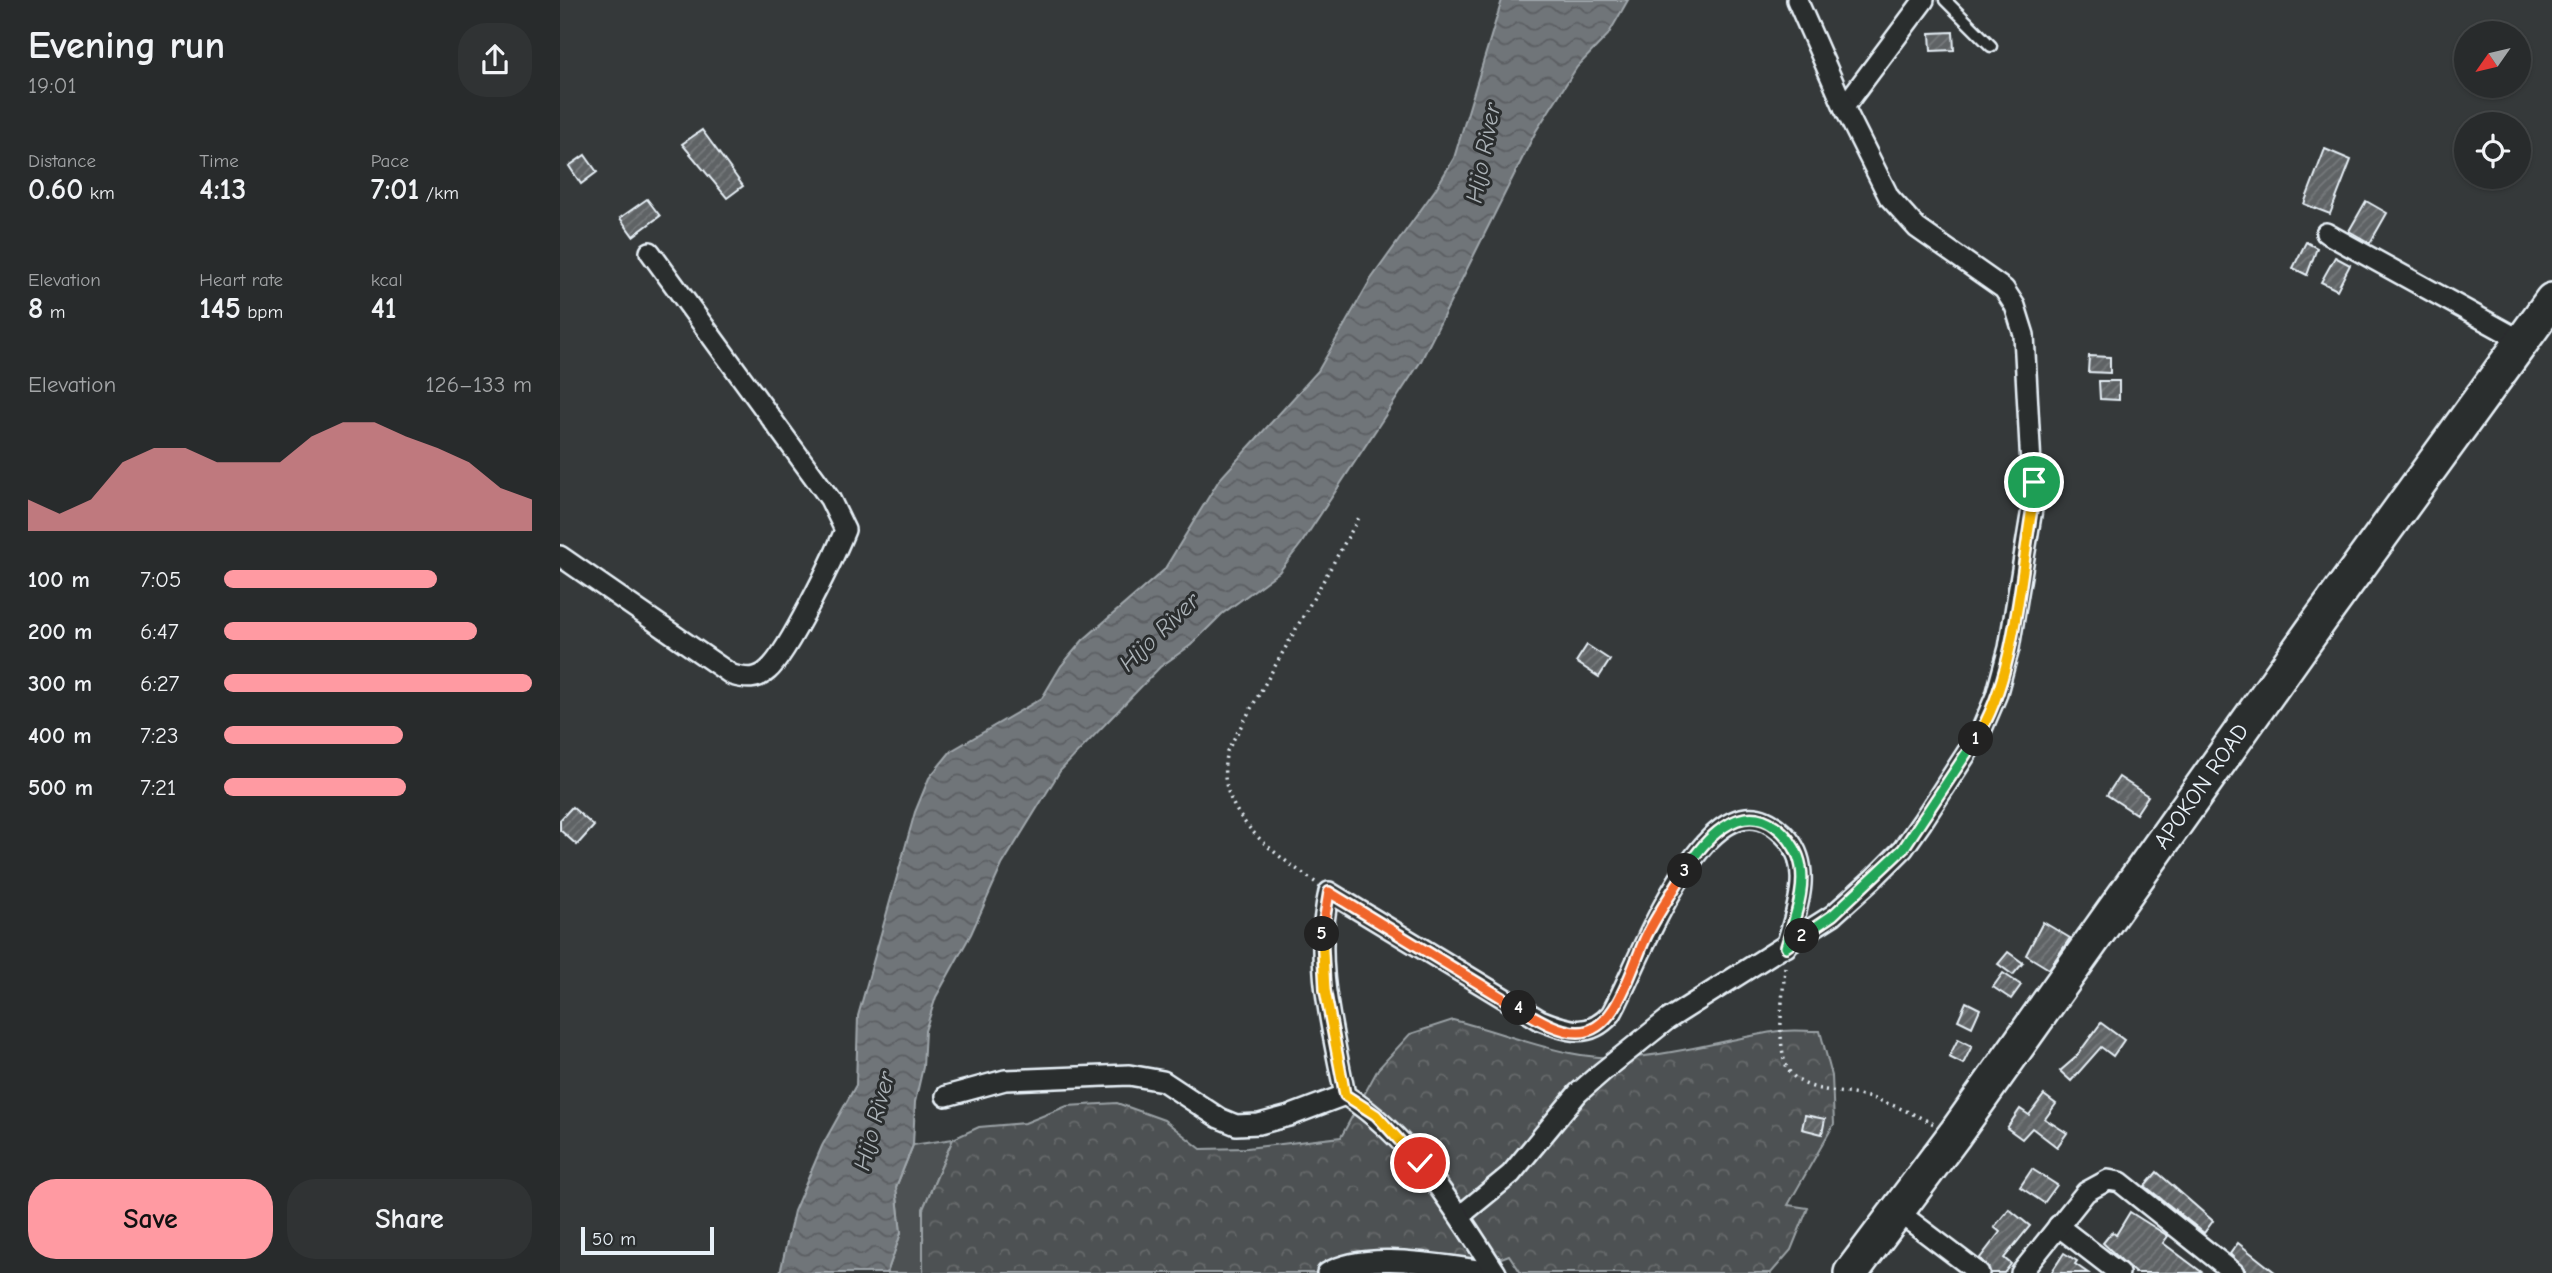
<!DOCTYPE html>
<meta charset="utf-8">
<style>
:root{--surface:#282b2c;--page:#303334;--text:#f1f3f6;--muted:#a5a7a9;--line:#444748;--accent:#ff9aa2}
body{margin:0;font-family:"Comic Neue",sans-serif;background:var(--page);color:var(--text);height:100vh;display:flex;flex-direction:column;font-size:26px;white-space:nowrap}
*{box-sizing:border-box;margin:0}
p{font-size:23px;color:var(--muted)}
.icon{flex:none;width:38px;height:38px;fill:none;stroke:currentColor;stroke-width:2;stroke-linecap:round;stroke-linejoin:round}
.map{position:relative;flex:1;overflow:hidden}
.details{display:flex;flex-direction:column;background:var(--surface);width:560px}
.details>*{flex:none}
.needle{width:46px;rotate:236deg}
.buttons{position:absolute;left:1894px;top:21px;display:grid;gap:14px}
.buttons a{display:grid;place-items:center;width:77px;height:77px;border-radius:50%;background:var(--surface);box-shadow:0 2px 5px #0004,0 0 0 2px var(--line);font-size:35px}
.scale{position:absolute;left:21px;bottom:18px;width:133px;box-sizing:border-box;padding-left:7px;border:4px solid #e8f1f8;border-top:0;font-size:19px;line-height:24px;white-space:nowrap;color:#e8f1f8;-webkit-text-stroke:5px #2a2d2e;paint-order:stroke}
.pin{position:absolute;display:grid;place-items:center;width:60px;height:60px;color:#fff;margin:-30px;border:4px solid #fff;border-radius:50%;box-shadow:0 2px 7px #0007}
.km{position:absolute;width:35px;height:35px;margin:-18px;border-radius:50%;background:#222;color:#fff;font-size:19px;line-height:35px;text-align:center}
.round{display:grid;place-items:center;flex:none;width:74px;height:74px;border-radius:28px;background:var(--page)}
.headline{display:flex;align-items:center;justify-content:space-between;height:119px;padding:0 28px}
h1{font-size:38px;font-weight:600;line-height:52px}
.figures{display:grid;grid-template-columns:repeat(3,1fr);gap:10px;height:119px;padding:7px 28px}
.figures div{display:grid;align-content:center}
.figures b{font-size:30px;font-weight:600}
.figures small{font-size:19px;font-weight:400}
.figures p{font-size:19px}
.chart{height:196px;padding:14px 28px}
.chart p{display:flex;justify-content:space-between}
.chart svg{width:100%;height:126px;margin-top:7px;fill:var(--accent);opacity:.7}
.primary-button{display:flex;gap:14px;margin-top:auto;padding:14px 28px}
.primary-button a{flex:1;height:80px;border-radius:28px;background:var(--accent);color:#111;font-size:28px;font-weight:600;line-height:80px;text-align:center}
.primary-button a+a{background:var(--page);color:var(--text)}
ul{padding:0 28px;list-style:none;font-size:23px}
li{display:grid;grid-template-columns:112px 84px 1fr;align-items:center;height:52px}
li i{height:18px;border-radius:9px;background:var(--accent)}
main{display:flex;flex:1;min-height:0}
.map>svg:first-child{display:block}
.grass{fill:#4d5152;stroke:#9aa1a5;stroke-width:2}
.forest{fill:url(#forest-crowns);stroke:#9aa1a5;stroke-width:2}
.water{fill:url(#water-waves);stroke:#a0a7ac;stroke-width:2}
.building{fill:url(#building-hatch);stroke:#e8f1f8;stroke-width:2}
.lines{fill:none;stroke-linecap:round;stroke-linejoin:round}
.lane-casing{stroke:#e8f1f8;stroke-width:15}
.street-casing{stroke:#e8f1f8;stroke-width:24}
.highway-casing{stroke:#e8f1f8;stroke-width:38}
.path{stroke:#e8f1f8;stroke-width:3.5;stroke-dasharray:2 5;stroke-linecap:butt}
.lane{stroke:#2a2d2e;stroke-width:10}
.street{stroke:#2a2d2e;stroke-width:19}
.highway{stroke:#2a2d2e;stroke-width:33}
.split-1-casing{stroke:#fff;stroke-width:14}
.split-2-casing{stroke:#fff;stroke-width:14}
.split-3-casing{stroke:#fff;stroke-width:14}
.split-4-casing{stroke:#fff;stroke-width:14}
.split-5-casing{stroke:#fff;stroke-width:14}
.split-6-casing{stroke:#fff;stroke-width:14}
.split-1{stroke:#f5b400;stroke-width:9}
.split-2{stroke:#22a559;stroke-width:9}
.split-3{stroke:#22a559;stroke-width:9}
.split-4{stroke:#f0652b;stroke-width:9}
.split-5{stroke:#f0652b;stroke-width:9}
.split-6{stroke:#f5b400;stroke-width:9}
.labels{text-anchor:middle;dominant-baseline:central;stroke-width:6;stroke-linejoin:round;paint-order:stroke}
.street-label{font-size:23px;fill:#e8f1f8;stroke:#2a2d2e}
.water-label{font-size:24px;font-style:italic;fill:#acb3b8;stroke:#2a2d2e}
</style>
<main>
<section class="details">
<div class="headline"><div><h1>Evening run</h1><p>19:01</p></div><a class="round"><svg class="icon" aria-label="share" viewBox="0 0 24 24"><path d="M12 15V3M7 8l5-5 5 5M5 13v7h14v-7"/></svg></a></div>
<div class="figures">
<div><p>Distance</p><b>0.60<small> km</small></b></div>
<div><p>Time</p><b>4:13</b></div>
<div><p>Pace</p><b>7:01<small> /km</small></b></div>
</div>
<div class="figures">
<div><p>Elevation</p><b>8<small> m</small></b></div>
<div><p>Heart rate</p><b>145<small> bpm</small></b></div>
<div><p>kcal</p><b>41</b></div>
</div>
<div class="chart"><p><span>Elevation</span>126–133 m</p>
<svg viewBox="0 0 160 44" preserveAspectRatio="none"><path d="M0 44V33L10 38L20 33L30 20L40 15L50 15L60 20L70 20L80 20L90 11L100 6L110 6L120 11L130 15L140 20L150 29L160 33V44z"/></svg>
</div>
<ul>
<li><b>100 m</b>7:05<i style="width:69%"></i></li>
<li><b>200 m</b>6:47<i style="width:82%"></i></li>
<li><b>300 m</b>6:27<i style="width:100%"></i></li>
<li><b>400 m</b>7:23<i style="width:58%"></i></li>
<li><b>500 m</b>7:21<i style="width:59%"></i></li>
</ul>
<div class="primary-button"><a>Save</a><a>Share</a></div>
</section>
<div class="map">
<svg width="1992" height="1273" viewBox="0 0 1992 1273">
<defs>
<pattern id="forest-crowns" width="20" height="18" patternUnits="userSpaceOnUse" patternTransform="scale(1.75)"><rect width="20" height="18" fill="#4d5152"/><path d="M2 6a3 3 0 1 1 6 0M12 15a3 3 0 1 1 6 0" fill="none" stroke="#676a6c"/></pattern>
<pattern id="water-waves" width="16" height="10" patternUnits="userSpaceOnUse" patternTransform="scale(1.75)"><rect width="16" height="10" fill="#707579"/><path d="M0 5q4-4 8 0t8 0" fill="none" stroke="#5b5e62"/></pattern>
<pattern id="building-hatch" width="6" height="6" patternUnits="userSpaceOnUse" patternTransform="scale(1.75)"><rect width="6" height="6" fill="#5f6365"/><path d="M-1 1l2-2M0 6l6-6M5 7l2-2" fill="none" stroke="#767a7c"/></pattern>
</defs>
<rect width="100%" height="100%" fill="#35393a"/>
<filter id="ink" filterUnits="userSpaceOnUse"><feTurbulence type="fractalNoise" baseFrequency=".0143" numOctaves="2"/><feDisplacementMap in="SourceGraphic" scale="14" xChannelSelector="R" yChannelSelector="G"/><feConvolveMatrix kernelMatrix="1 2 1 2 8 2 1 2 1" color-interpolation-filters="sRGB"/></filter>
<g filter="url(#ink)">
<path class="grass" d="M393,1139l-30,70v64h-36l14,-40 -5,-46 17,-42z"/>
<path class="forest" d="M893,1020c62,15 116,43 182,37 46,-4 91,-17 137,-25 15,-3 32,-1 48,-1l12,45 2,48 -46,81 20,3 -17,42 -20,23h-250l-12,-18 -31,12 4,6h-559v-64l30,-70 26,-12 46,-4 42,-17 50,-3 47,17 37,29 46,-1 94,-11 37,-68 32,-35z"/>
<path class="water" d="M942,0h126l-20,35 -31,32 -41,64 -115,230 -120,183 -22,28 -57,42 -31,31 -31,22 -100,104 -58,94 -31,69 -35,63 -11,34 -2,36 -8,35 -2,43 -17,42 5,46 -14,40h-107l14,-62 28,-65 34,-61 2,-69 57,-204 14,-34 22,-27 91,-53 19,-32 22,-26 81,-70 55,-90 99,-109 53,-92 64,-89 19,-32z"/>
<g class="building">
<path d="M1393,32l1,18 -23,1 -1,-18z"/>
<path d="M142,130l41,56 -16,12 -45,-54z"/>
<path d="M1765,149l26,11 -21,54 -26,-10z"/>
<path d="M25,155l12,17 -16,12 -12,-18z"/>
<path d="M87,199l13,17 -27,20 -13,-18z"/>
<path d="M1806,201l21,12 -17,30 -21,-12z"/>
<path d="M1746,242l11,6 -10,27 -14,-7z"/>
<path d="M1775,257l15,8 -13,25 -16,-8z"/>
<path d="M1529,356l21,1v16l-22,-1z"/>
<path d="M1539,381h20v19l-19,-1z"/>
<path d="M1027,645l23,15 -11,17 -23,-15z"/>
<path d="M1559,777l29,19 -12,18 -29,-19z"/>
<path d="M12,807l22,19 -17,19 -17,-15v-10z"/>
<path d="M1483,922l27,16 -21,31 -23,-14z"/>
<path d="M1448,952l15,11 -10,12 -15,-11z"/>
<path d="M1443,973l18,12 -10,14 -18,-12z"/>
<path d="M1406,1002l14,7 -8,18 -14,-7z"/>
<path d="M1541,1023l23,17 -11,16 -12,-9 -30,34 -11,-10 15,-13z"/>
<path d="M1398,1039l14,7 -9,18 -14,-7z"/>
<path d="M1484,1095l12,9 -11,15 22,14 -10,14 -25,-19 -10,11 -15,-11 13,-19 9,6z"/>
<path d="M1245,1115l20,4 -3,15 -20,-5z"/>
<path d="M1472,1169l25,16 -13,18 -24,-16z"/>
<path d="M1597,1172l56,49 -9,12 -59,-47z"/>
<path d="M1449,1209l21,17 -26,32 7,6 -7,9h-13l-11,-15 20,-26 -6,-5z"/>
<path d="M1570,1212l38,24 -5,7 40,30h-68l-32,-30 9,-11 4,3z"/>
<path d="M1678,1243l38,30h-28l-18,-19z"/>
<path d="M1504,1253l13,8 -2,3 13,9h-37z"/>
</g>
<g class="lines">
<g class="lane-casing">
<path id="lane" d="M1385,0l46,46"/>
</g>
<g class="street-casing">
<g id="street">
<path d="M1284,107l80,-107"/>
<path d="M1766,233l196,108"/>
<path d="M0,556l172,119c14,4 25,5 36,-5 20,-17 66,-113 77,-140l-15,-31 -180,-247"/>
<path d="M386,1096l59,-16 124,-5 34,6 56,37 17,7 23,-1 30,-8 56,-21"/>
<path d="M1337,1211l82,62"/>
<path d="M901,1215l50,-41 67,-81 24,-21 65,-52 166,-105 40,-36 30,-30 19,-27 59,-91 15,-35 13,-48 24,-145 -9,-168 -9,-29 -11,-17 -87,-61 -28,-31 -45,-90 -47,-107"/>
<path d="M1498,1226l61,47"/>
<path d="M767,1273c41,-25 120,-6 168,-1"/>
<path d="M936,1273c-43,-67 -83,-134 -151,-178 -13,-68 -32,-135 -16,-203l211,128c28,11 49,19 71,-6 27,-46 101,-264 177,-175 26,31 7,75 -2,108"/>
<path d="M1461,1273l65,-81 22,-12 12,2 114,91"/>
</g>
</g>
<g class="highway-casing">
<path id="highway" d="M1291,1273l104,-139 365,-514 232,-320"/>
</g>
<g class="path">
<path d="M755,882c-43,-30 -103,-71 -88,-131l134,-237"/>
<path d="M1225,967c-2,28 -7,59 -2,87 6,40 50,35 80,42 24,5 48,17 71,28"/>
</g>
<use href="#lane" class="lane"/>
<use href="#street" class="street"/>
<use href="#highway" class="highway"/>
</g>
</g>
<g class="lines" filter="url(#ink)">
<g class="split-1-casing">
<path id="split-1" d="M1416,739c40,-62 44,-164 57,-236l1,-21"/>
</g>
<g class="split-2-casing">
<path id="split-2" d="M1242,936l31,-21 70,-66 73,-110"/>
</g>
<g class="split-3-casing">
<path id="split-3" d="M1125,871c18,-30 54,-71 90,-45 10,7 19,19 23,30 11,28 -4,64 -12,91l16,-11"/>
</g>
<g class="split-4-casing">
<path id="split-4" d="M959,1008c17,10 39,24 59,24 41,1 55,-73 71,-101 11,-21 24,-40 36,-60"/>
</g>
<g class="split-5-casing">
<path id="split-5" d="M762,934l7,-42 190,116"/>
</g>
<g class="split-6-casing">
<path id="split-6" d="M762,934l3,56 20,105 31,20 44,48"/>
</g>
<use href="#split-1" class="split-1"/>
<use href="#split-2" class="split-2"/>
<use href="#split-3" class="split-3"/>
<use href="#split-4" class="split-4"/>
<use href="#split-5" class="split-5"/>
<use href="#split-6" class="split-6"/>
</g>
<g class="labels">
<g class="street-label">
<text transform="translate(1641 786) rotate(-55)">APOKON ROAD</text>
</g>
<g class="water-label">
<text transform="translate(923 153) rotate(-79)">Hijo River</text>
<text transform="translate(599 632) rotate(-44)">Hijo River</text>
<text transform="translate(314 1121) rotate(-75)">Hijo River</text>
</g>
</g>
</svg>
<div class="buttons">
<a><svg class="needle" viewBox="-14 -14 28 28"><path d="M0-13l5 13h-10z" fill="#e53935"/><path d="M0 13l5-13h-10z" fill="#a5a7a9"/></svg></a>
<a><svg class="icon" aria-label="locate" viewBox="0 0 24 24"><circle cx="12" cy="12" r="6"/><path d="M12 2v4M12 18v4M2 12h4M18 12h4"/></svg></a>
</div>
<div class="scale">50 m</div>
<div class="pin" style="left:1474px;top:482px;background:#1e9e55"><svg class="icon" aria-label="arrive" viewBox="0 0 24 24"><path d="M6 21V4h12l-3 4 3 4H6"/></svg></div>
<div class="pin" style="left:860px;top:1163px;background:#d93025"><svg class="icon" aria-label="check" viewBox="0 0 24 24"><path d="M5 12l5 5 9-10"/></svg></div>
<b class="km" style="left:1416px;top:739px">1</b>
<b class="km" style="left:1242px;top:936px">2</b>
<b class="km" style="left:1125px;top:871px">3</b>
<b class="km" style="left:959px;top:1008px">4</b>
<b class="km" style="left:762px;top:934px">5</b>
</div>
</main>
